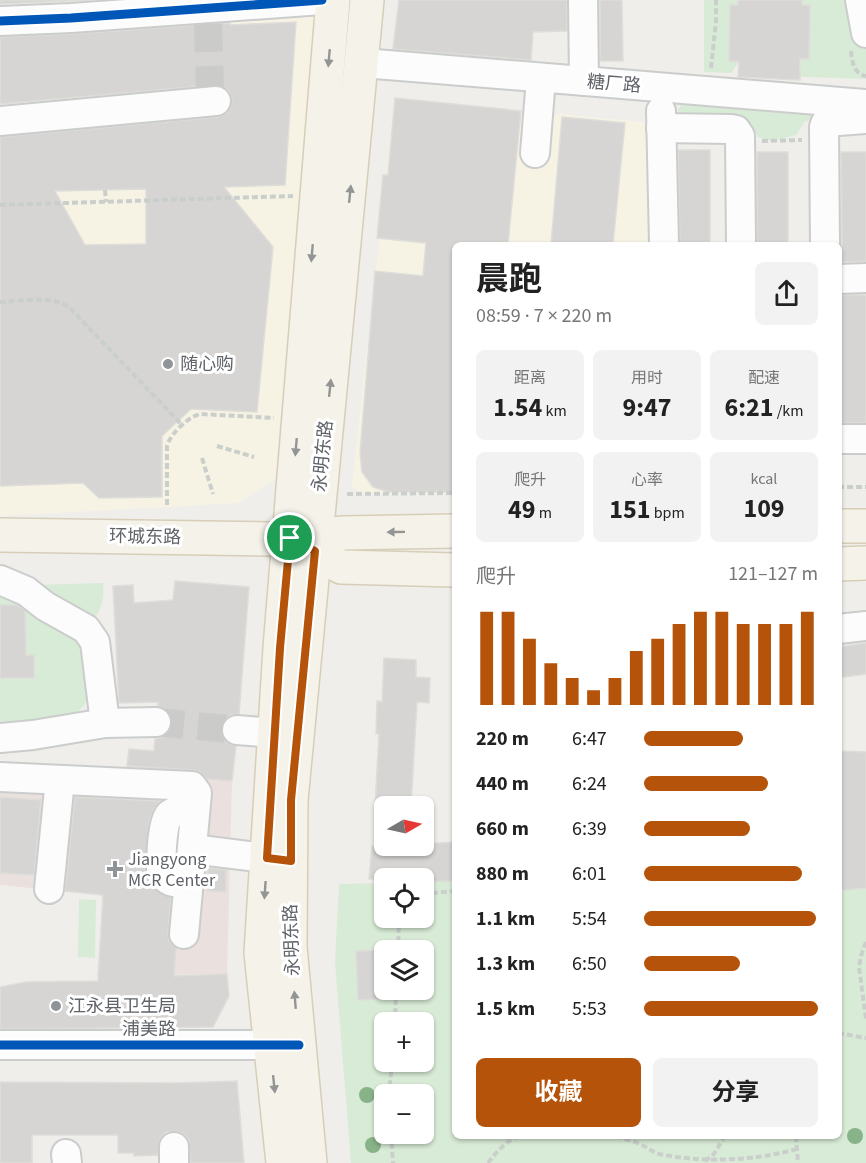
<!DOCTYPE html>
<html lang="zh">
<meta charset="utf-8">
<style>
:root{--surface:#fff;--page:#f2f2f2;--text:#222;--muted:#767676;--accent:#b45309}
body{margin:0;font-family:"Source Sans 3","Noto Sans SC",sans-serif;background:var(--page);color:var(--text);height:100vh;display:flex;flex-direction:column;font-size:22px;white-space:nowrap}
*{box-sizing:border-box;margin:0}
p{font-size:20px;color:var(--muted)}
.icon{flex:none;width:33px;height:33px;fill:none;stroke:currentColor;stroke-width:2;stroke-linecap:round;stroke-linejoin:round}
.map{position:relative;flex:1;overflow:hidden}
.details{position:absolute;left:452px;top:242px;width:390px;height:897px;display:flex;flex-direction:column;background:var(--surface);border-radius:9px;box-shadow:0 2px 4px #0004}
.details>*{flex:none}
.needle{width:39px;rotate:81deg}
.fabs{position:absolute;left:374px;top:796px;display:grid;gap:12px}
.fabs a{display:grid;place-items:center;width:60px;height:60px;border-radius:9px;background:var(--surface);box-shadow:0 2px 4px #0004;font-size:30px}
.pin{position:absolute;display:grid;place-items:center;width:51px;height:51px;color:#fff;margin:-26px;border:3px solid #fff;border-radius:50%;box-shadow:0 2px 6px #0007}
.round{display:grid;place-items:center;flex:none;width:63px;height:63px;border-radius:9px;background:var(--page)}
.head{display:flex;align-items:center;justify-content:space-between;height:102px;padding:0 24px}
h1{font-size:33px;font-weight:700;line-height:45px}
.stats{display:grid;grid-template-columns:repeat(3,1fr);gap:9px;height:102px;padding:6px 24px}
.stats div{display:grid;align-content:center;border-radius:9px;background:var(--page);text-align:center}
.stats b{font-size:26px;font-weight:700}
.stats small{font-size:16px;font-weight:400}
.stats p{font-size:16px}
.chart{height:168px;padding:12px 24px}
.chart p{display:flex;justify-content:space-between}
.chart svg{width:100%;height:108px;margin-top:6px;stroke:var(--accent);stroke-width:6}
.button{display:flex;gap:12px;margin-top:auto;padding:12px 24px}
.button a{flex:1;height:69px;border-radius:9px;background:var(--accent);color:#fff;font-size:24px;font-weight:700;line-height:69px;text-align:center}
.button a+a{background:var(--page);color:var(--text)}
ul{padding:0 24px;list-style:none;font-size:20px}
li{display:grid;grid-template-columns:96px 72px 1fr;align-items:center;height:45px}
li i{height:15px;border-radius:8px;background:var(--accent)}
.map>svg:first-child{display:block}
.commercial{fill:#f7f3e4}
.medical{fill:#eae0de}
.green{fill:#d8ebd6;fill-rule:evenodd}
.building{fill:#d6d5d3;stroke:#deddd9;stroke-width:1.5;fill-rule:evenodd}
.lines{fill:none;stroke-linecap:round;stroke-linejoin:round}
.minor-tunnel{stroke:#cbcbca;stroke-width:28;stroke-dasharray:28 14;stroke-linecap:butt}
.minor-casing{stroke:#cbcccc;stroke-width:32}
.major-casing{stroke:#d7ceb8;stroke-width:36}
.path{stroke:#cacfcc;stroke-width:4;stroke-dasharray:6 3;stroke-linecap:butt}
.minor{stroke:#fdfcfc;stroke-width:28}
.major{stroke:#f4f2e9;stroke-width:33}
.cycleway-casing{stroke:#fff;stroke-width:13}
.cycleway{stroke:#0057b8;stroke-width:9}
.tree{fill:#88b388}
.oneway{fill:#939595}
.route-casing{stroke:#fff;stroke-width:12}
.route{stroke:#b45309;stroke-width:8}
.poi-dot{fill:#919496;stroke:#fff;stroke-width:2}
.labels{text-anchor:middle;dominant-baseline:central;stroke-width:6;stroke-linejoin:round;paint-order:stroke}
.street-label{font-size:18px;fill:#5f6368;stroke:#fff}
.poi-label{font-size:18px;fill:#5f6368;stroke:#fff;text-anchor:start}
</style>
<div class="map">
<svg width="866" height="1163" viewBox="0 0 866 1163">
<rect width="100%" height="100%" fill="#efeeea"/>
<g class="commercial">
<path d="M0,0h316l-41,479 -36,24 -239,13z"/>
<path d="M395,98l257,25 3,121h-201v250h-93l-9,-8z"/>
</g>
<path class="medical" d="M0,763l126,7 106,11 -5,193 -130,2 6,-81 -103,-10z"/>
<g class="green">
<path d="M704,0h34v5h-8l-1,56 10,1 -8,11 -27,-1z"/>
<path d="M802,0h64v79l-63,-2 -3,-2 1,-16h8l1,-54h-8z"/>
<path d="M682,104l107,9 28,-2 -3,9 -9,1 -9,14 -24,6 -14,-4 -10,-16 -6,-2 -62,-4 -2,-5z"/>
<path d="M103,583c3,25 -8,35 -23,54 3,17 12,48 6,64 -8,23 -65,26 -86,29v-144z"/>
<path d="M454,881v255h384l1,-245 27,-3v275h-515l-16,-201 4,-78 45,-1v35h39v-36zM384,951h39v39h-39zM384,1023h39v39h-39zM384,1095h39v39h-39z"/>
<path d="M79,899l17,1 -1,58 -17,-1z"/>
</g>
<g class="building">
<path d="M0,0h91l-91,4z"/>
<path d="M399,0h168v31l-34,1 -2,28 -138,-11z"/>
<path d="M600,0h22l1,61h-23z"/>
<path d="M738,0h64v5h8l-1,54h-9v21l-62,-3 1,-15 -10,-1 1,-56h8z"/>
<path d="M296,22l-11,163 -61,2 49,60 -16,165 -66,-3 -29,27v61l-63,1 -16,-15 -83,3v-349l218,-20 8,-3 5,-7 1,-7 -3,-9 -7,-5 -8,-1 -214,19v-67l72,-3 158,-11v2zM146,189v55l-61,1 -30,-54z"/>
<path d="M395,98l126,13 -13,133h-54v248h-65l-16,-5 -11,-15 -2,-19 15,-182 48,5 3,-33 -49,-5 6,-63h5z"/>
<path d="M562,117l63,6 -12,121h-62z"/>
<path d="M678,150h32v94h-30z"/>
<rect x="757" y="152" width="31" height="92"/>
<path d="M841,152h25v110h-28l4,-18z"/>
<rect x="838" y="295" width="28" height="128"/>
<path d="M175,581l74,6 -10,127 -9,1 -6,5 -3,9 1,9 5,5 9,3 -4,35 -25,-2 -7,-7 -7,-2 -66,-4 2,-17 25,2 1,-12 10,-3 6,-7 1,-8 -2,-8 -6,-5 -6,-2v-4l-39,1 -6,-117 20,-1 1,18 39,-3z"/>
<path d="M0,605h17l8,6 1,44h8v23h-34z"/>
<path d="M866,643v31l-28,4v-31z"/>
<path d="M384,658l32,2v17l14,1 -1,25 -12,-1 -6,105h-36l4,-73h-3l1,-33 5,1z"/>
<path d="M838,751l28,1v136l-28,3z"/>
<path d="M0,797l41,3 -7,75 -34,-2z"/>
<path d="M75,797l85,4 -7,9 -4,12 -4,51 3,9 6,7 17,9 -3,34 1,9 7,7 -2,28 53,-2 2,22 -16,31 -213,2v-42l26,-5 72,-1 5,-86 -38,-4z"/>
<path d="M454,842v39l-31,1v-3h-54l3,-33h51v-2z"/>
<path d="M208,868l18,2v22l-18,-1z"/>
<path d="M383,950l2,49 -27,1 -2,-49z"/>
<path d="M237,1081l7,82h-54l-1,-24 -6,-6 -8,-2 -9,1 -6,6 -2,17 -24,1v-3h-16v-18h-86v28h-32v-81l177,1z"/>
</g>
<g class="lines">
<g class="minor-tunnel">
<path d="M208,24l2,65"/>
<path d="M156,722l81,8"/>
</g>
<g class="minor-casing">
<g id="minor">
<path d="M583,0l1,81"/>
<path d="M860,0l6,33"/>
<path d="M0,21l71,-3 251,-18"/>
<path d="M363,63l503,41"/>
<path d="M661,111l3,133"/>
<path d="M0,121l216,-20"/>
<path d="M661,128l70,1 5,1 4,6 1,108"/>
<path d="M535,153l6,-75"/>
<path d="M825,244l-1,-117 2,-5 40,-3"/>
<path d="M838,279l28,-1"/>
<path d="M838,439h28"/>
<path d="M0,580l26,11 19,15 41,23 9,13 10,81"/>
<path d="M838,629l28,-3"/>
<path d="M237,730l38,3"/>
<path d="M0,738l33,-3 72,-12 51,-1"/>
<path d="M0,777l192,9 5,7 -13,141"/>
<path d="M192,849l97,12"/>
<path d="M190,870c-6,16 -21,16 -29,2 0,-11 1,-51 8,-57 5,-5 13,-4 19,-2l6,8"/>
<path d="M49,889l11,-109"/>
<path d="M0,1045h294"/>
<path d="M174,1147v16"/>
<path d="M66,1154l1,9"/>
</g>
</g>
<g class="major-casing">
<g id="major">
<path d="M838,526h28"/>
<path d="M0,535l271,4 73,-6 110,-2"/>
<path d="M297,542l44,25 113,3"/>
<path d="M838,564l28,-1"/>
<path d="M283,1163l-22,-210 19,-305 53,-648"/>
<path d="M310,1163l-20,-216 1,-147 76,-800"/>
</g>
</g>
<g class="path">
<path d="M851,51c1,11 3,23 15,25"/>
<path d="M711,68l5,-46v-22"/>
<path d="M762,141l40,-1"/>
<path d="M105,190l1,12"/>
<path d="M0,205l293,-9"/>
<path d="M0,302c21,-1 51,-7 69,5l114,119"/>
<path d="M217,446l37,11"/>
<path d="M202,458l11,36"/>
<path d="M838,487h28"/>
<path d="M347,494l107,-1"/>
<path d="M167,505v-59c3,-12 21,-29 33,-32l74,4"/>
<path d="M423,894l31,-3"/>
<path d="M866,942l-5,14 -2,11 7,52"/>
<path d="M398,951l1,-33"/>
<path d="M395,1023l1,-33"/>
<path d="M838,1033l28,5"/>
<path d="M389,1095l3,-33"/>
<path d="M391,1134l2,29"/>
<path d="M616,1136c8,3 18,5 26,9 6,3 11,7 17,9 44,9 95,7 138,-5"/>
<path d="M796,1136l2,27"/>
<path d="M705,1161l9,-7 11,-18"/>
<path d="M488,1163c9,-12 18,-22 31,-27"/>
</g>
<use href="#minor" class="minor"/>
<use href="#major" class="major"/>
<g class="cycleway-casing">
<g id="cycleway">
<path d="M0,21l71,-3 251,-18"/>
<path d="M0,1045h299"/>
</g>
</g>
<use href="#cycleway" class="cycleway"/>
</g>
<g class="tree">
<circle cx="367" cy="1095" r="8"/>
<circle cx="855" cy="1136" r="8"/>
<circle cx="373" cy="1145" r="8"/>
</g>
<defs><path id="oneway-solid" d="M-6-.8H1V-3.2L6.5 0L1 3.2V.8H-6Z" transform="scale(1.5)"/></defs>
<g class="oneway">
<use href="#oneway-solid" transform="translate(329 58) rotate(95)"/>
<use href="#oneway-solid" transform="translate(350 194) rotate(-84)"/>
<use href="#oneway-solid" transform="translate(312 253) rotate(95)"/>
<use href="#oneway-solid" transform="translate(330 388) rotate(-84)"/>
<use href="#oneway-solid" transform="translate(296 447) rotate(95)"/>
<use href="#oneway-solid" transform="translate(396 532) rotate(179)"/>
<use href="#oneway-solid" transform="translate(265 890) rotate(94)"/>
<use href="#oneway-solid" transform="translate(295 1000) rotate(-95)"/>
<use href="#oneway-solid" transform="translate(274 1084) rotate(84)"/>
</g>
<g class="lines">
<g class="route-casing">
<path id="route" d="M290,538l25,13 -24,249v61l-24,-3 13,-210z"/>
</g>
<use href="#route" class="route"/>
</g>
<g class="poi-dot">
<circle cx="168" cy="364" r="6"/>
<path d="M112 860h6v6h6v6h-6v6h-6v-6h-6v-6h6z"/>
<circle cx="56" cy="1006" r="6"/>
</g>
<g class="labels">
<g class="street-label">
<text transform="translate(614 84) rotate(5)">糖厂路</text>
<text transform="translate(323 456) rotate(-84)">永明东路</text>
<text transform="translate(145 537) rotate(1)">环城东路</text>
<text transform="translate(292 940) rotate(-92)">永明东路</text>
<text x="149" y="1029">浦美路</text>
</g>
<g class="poi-label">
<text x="180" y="364">随心购</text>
<text x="128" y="859">Jiangyong<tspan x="128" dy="21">MCR Center</tspan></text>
<text x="68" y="1006">江永县卫生局</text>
</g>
</g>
</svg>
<div class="fabs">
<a><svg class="needle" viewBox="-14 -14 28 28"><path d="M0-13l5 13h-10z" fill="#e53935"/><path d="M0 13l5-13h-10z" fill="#767676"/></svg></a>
<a><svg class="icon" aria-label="locate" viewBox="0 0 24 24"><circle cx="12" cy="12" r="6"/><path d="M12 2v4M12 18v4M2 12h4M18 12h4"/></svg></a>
<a><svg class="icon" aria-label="layers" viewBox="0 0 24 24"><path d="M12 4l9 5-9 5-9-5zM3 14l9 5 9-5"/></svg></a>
<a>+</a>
<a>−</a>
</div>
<div class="pin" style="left:290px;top:538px;background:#1e9e55"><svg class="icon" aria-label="arrive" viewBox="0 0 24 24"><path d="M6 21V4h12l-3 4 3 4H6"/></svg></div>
<section class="details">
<div class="head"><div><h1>晨跑</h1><p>08:59 · 7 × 220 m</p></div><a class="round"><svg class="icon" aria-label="share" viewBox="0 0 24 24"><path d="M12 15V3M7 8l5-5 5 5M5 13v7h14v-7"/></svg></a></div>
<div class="stats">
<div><p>距离</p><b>1.54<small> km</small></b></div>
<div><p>用时</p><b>9:47</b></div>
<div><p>配速</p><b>6:21<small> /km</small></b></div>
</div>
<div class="stats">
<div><p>爬升</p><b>49<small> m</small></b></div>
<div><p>心率</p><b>151<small> bpm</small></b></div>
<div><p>kcal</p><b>109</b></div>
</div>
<div class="chart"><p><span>爬升</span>121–127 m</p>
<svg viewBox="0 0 160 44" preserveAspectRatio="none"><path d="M5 44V6M15 44V6M25 44V17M35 44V27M45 44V33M55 44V38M65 44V33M75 44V22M85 44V17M95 44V11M105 44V6M115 44V6M125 44V11M135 44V11M145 44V11M155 44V6"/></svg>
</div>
<ul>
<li><b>220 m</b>6:47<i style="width:57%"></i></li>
<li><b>440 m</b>6:24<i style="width:71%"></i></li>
<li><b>660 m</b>6:39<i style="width:61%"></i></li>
<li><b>880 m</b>6:01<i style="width:91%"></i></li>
<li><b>1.1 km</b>5:54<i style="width:99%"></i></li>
<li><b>1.3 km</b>6:50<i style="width:55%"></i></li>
<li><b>1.5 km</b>5:53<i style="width:100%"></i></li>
</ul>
<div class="button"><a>收藏</a><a>分享</a></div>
</section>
</div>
